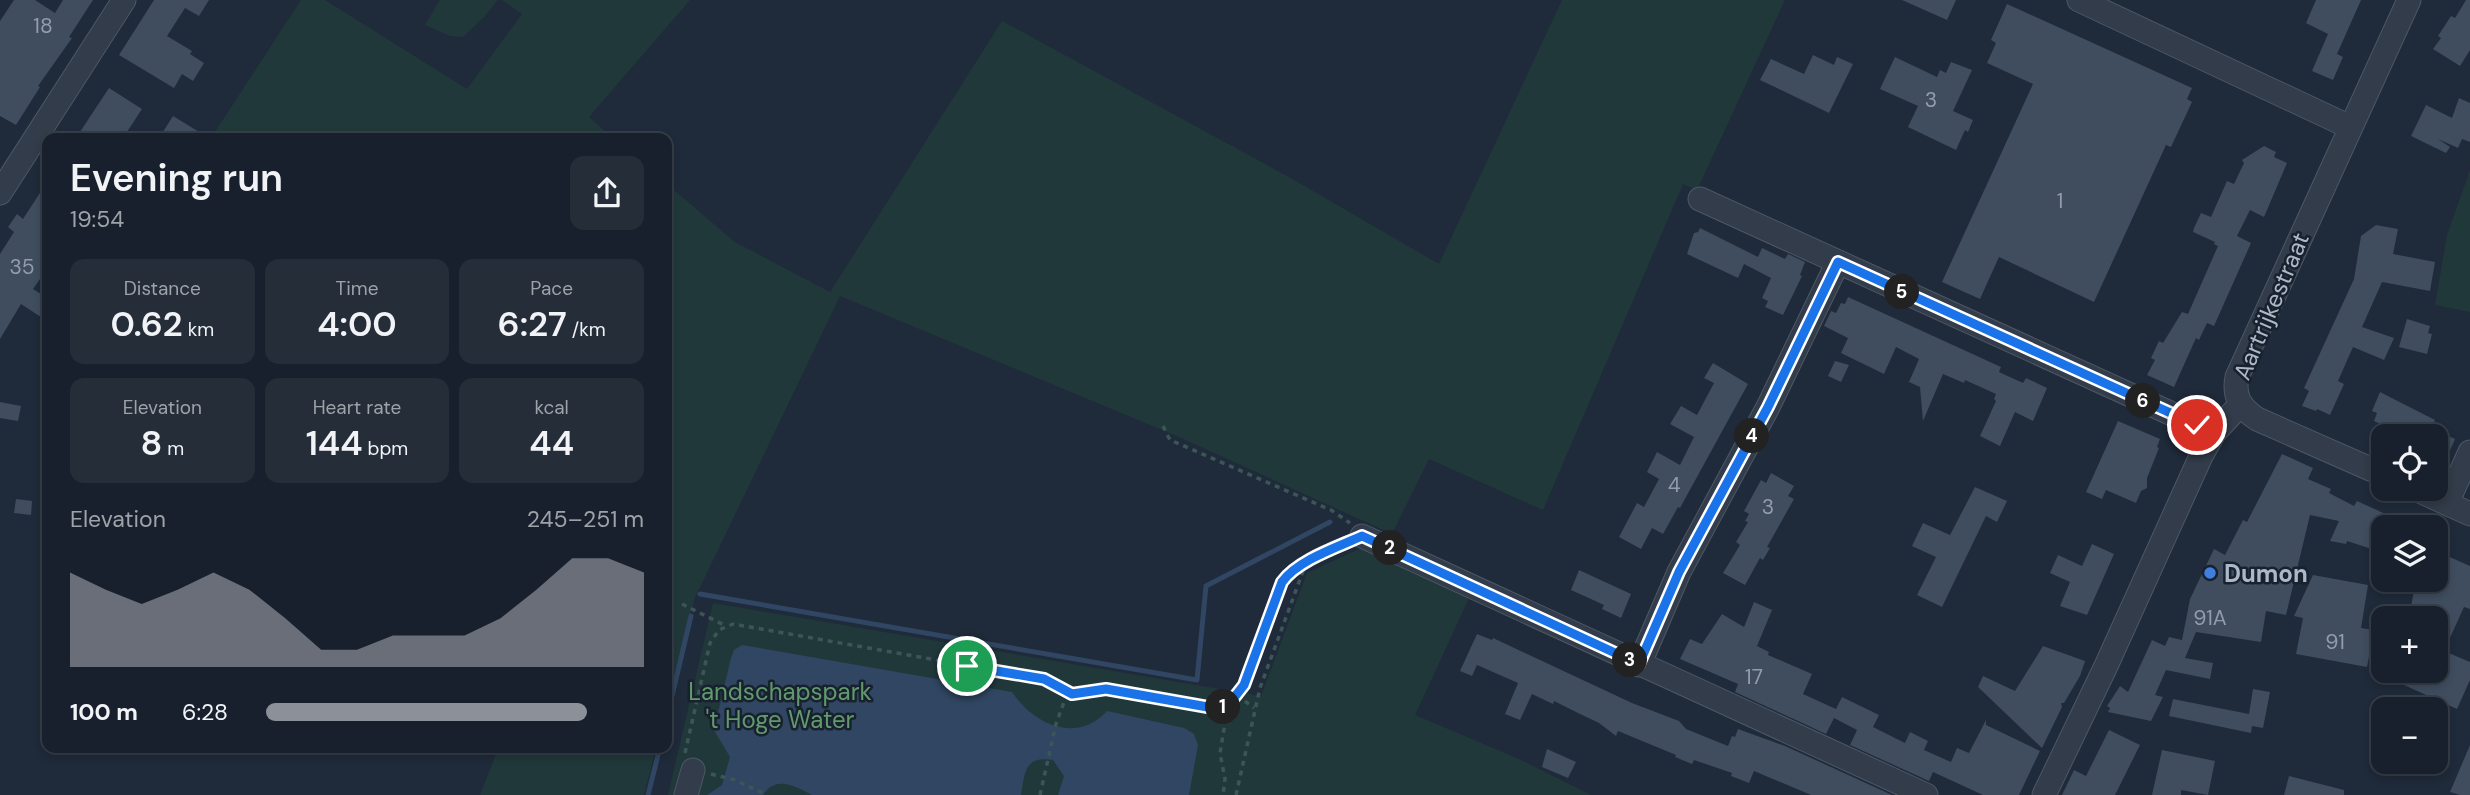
<!DOCTYPE html>
<meta charset="utf-8">
<style>
:root{--surface:#17202c;--page:#242d38;--text:#f1f3f6;--muted:#9ea3a9;--line:#363e48;--accent:#8c9099}
body{margin:0;font-family:"DM Sans",sans-serif;background:var(--page);color:var(--text);height:100vh;display:flex;flex-direction:column;font-size:26px;white-space:nowrap}
*{box-sizing:border-box;margin:0}
p{font-size:23px;color:var(--muted)}
.icon{flex:none;width:38px;height:38px;fill:none;stroke:currentColor;stroke-width:2;stroke-linecap:round;stroke-linejoin:round}
.map{position:relative;flex:1;overflow:hidden}
.details{position:absolute;left:42px;top:133px;width:630px;height:620px;display:flex;flex-direction:column;background:var(--surface);border-radius:14px;box-shadow:0 4px 10px #0003,0 0 0 2px var(--line)}
.details>*{flex:none}
.fabs{position:absolute;left:2371px;top:424px;display:grid;gap:14px}
.fabs a{display:grid;place-items:center;width:77px;height:77px;border-radius:14px;background:var(--surface);box-shadow:0 4px 10px #0003,0 0 0 2px var(--line);font-size:35px}
.pin{position:absolute;display:grid;place-items:center;width:60px;height:60px;color:#fff;margin:-30px;border:4px solid #fff;border-radius:50%;box-shadow:0 2px 7px #0007}
.km{position:absolute;width:35px;height:35px;margin:-18px;border-radius:50%;background:#222;color:#fff;font-size:19px;line-height:35px;text-align:center}
.round{display:grid;place-items:center;flex:none;width:74px;height:74px;border-radius:14px;background:var(--page)}
.overview{display:flex;align-items:center;justify-content:space-between;height:119px;padding:0 28px}
h1{font-size:38px;font-weight:600;line-height:52px}
.metrics{display:grid;grid-template-columns:repeat(3,1fr);gap:10px;height:119px;padding:7px 28px}
.metrics div{display:grid;align-content:center;border-radius:14px;background:var(--page);text-align:center}
.metrics b{font-size:35px;font-weight:600}
.metrics small{font-size:19px;font-weight:400}
.metrics p{font-size:19px}
.chart{height:196px;padding:14px 28px}
.chart p{display:flex;justify-content:space-between}
.chart svg{width:100%;height:126px;margin-top:7px;fill:var(--accent);opacity:.7}
ul{padding:0 28px;list-style:none;font-size:23px}
li{display:grid;grid-template-columns:112px 84px 1fr;align-items:center;height:52px}
li i{height:18px;border-radius:9px;background:var(--accent)}
.map>svg:first-child{display:block}
.green{fill:#21383b}
.water{fill:#304662}
.lines{fill:none;stroke-linecap:round;stroke-linejoin:round}
.stream{stroke:#304662;stroke-width:5}
.building{fill:#3f4d5f}
.minor-casing{stroke:#4d5765;stroke-width:25}
.path{stroke:#3e5558;stroke-width:3.5;stroke-dasharray:5 5;stroke-linecap:butt}
.minor{stroke:#323c4a;stroke-width:23}
.route-casing{stroke:#fff;stroke-width:14}
.route{stroke:#1a73e8;stroke-width:9}
.shop-dot{fill:#3f7fe0;stroke:#18212e;stroke-width:2.5}
.labels{text-anchor:middle;dominant-baseline:central;stroke-width:5;stroke-linejoin:round;paint-order:stroke}
.number-label{font-size:21px;fill:#929cad}
.street-label{font-size:24px;fill:#adb7c7;stroke:#18212e}
.poi-label{font-size:24px;font-weight:bold;fill:#adb7c7;stroke:#18212e;text-anchor:start}
.park-label{font-size:24px;fill:#62996e;stroke:#18212e}
</style>
<div class="map">
<svg width="2470" height="795" viewBox="0 0 2470 795">
<rect width="100%" height="100%" fill="#1f2a3a"/>
<g class="green">
<path d="M301,0h24l142,89 55,-75 -20,-14h188l-101,117 24,21h-402z"/>
<path d="M440,0h58l-14,17 -21,20 -13,-1 -25,-11z"/>
<path d="M1562,0h223l-88,190 -14,-6 -140,326 -114,-51 -37,75 -213,-97 -339,-141 -146,304 -27,106v-522l68,58 95,50 172,-271 287,156 150,87z"/>
<path d="M2470,170v142l-35,-7 12,-70z"/>
<path d="M1361,548l9,1 101,45 -56,121 104,44 72,36h-923l45,-192 548,93 46,-123z"/>
<path d="M499,747h157l-12,48h-164z"/>
</g>
<path class="water" d="M742,645l270,47c22,33 65,52 95,19l77,17 10,6 4,11 -9,50h-131l6,-19 -11,-16c-29,-5 -28,13 -32,35h-209c-17,-9 -36,-20 -49,0h-56l15,-10 8,-28 -16,-27 17,-72 3,-8z"/>
<g class="lines">
<g class="stream">
<path d="M700,594l497,86 9,-94 124,-64"/>
<path d="M667,717l24,-101"/>
<path d="M648,795l12,-48"/>
</g>
</g>
<g class="building">
<path d="M14,0h21l20,13 8,-13h30l-24,37 3,1 -34,48 2,1 -24,38 -16,-9v-95z"/>
<path d="M154,0h55l-10,16 -14,-8 -18,28 25,15 -2,3 14,9 -11,18 -11,-7 -8,14 -55,-33z"/>
<path d="M1902,0h54l-9,20z"/>
<path d="M2316,0h45l-24,54 6,3 -10,23 -21,-9 16,-37 -22,-11z"/>
<path d="M2466,0h4v50l-10,16 -27,-17 8,-11 -3,-2 13,-20 4,2z"/>
<path d="M2007,4l185,84 -5,11 5,3 -21,45 -5,-2 -72,157 -95,-45 -19,42 -38,-17 91,-198 -46,-21 9,-20 -5,-3z"/>
<path d="M1813,55l21,10 3,-8 16,7 -24,49 -69,-33 11,-21 33,15z"/>
<path d="M1895,57l42,20 3,-7 6,3 5,-11 21,8 -19,41 20,9 -5,12 -3,-2 -9,20 -48,-23 10,-21 -38,-17z"/>
<path d="M109,88l33,21 -19,29h-47z"/>
<path d="M2459,98l11,5v39l-8,-3 -4,9 -20,-9 12,8 -4,6 -35,-17 15,-31 26,13z"/>
<path d="M173,116l36,22h-50z"/>
<path d="M2264,146l12,6 -2,5 13,6 -23,54 -14,-7 -13,26 14,7 -37,83 -7,-3 -8,17 -3,-2 -22,49 -27,-12 8,-15 -4,-2 8,-17 4,2 19,-31 6,2 30,-68 -4,-2 1,-2 -22,-10 1,-4 7,-15 10,4 16,-36 7,3 10,-21 -2,-3z"/>
<path d="M47,182v74l-6,9 6,4 -14,20 14,9v23l-26,-17 -21,35v-85l14,-22 -6,-5 9,-13 6,5z"/>
<path d="M2376,225l22,4 -5,25 42,8 -5,29 -48,-9 -20,45 32,11 -10,22 -31,-13 -15,34 6,3 -14,31 -13,-6 -1,2 -14,-5 7,-15 -5,-3 50,-109 7,-43z"/>
<path d="M1700,228l58,29 4,-9 23,11 3,-5 17,8 -5,13 2,1 -19,39 -18,-8 3,-6 -6,-3 9,-20 -27,-14 -6,14 -51,-24 7,-21 4,-1z"/>
<path d="M1848,297l153,70 -2,5 24,11 3,-5 21,10 -14,33 -18,-9 -15,34 -20,-10 16,-35 -2,-2 2,-5 -31,-14 -1,3 -21,-9 -20,47 -3,-34 -11,-5 10,-23 -23,-12 -12,27 -43,-21 7,-15 -24,-12 7,-15 5,2 5,-10 4,1z"/>
<path d="M2407,319l23,7 -2,7 4,1 -5,20 -28,-7z"/>
<path d="M1835,361l14,4 -8,17 -13,-6z"/>
<path d="M1713,363l35,21 -68,124 -2,-1 -15,27 -11,-6 -11,21 -22,-12 18,-34 7,4 15,-28 -12,-7 10,-20 23,13 14,-28 -24,-13 11,-18 16,9 17,-32 -10,-5z"/>
<path d="M2380,392l55,28 -7,16h-37l2,-6 -19,-9 3,-8 -5,-2z"/>
<path d="M0,402l21,4 -3,15 -18,-3z"/>
<path d="M2118,421l42,18 -3,8 2,1 -12,30v10l-6,3 -5,12 -30,-13 -4,9 -16,-7z"/>
<path d="M2436,430l19,9 -19,43z"/>
<path d="M2282,454l31,14 -5,11 23,10 -2,4 25,13 3,-5 57,26h-30v26l-37,-12 -1,3 -16,-3 9,-20 -29,-6 -24,100 -20,-4 -5,31 -65,-10 -11,26 28,5 -3,16 -44,-9 -11,25 8,2 -12,24 -43,-9 2,-4 -3,-2 13,-20 8,6 24,-52 13,6 4,-9 13,3 8,-41 24,-50 11,6 18,-35 4,2z"/>
<path d="M1771,473l23,13 -6,10 6,3 -27,48 3,1 -7,12 -3,-2 -15,27 -22,-12 17,-28 -4,-3 12,-20 -3,-1 4,-7 -5,-3 17,-31 5,3z"/>
<path d="M1975,487l32,14 -10,21 -11,-6 -44,91 -25,-12 19,-38 -24,-11 11,-23 27,12z"/>
<path d="M16,499l16,2 -1,14 -17,-2z"/>
<path d="M2092,544l22,10 -27,61 -27,-9 10,-24 -20,-9 8,-18 24,11z"/>
<path d="M2436,551l34,15v43l-6,-2 -20,44 26,11v18l-13,29 -53,-24 1,-15h31v-52h-27l7,-39h20z"/>
<path d="M1579,570l52,24 -10,24 -19,-9 2,-4 -33,-15z"/>
<path d="M2313,575l55,10 -7,43 13,2 -7,37 -71,-13 7,-36 -9,-2z"/>
<path d="M1754,602l18,8 -15,36 12,6 -1,3 44,19 -9,20 33,15 6,-12 37,18 -6,12 32,16 5,-11 18,9 -4,9 27,12 6,-14 12,5 17,-33v5l54,26 -21,44h-36l-50,-23 -4,9 -79,-36 7,-15 -23,-12 -8,16 -91,-42 3,-8 -58,-25 10,-20 12,5 20,-30 22,13z"/>
<path d="M1477,634l15,6 1,-2 139,65 47,18 7,8 42,17 4,-10 3,1 3,-8 47,17 107,49h-81l-57,-24 -5,12 -18,-7 1,-3 -38,-13 -2,4 -17,-7 1,-2 -58,-24 -2,5 -17,-13 -23,-11 -22,-11 -1,3 -21,-10 -12,26 -15,-6 13,-31 -41,-18 -5,11 -12,-5z"/>
<path d="M2043,646l42,15 -5,15 -16,27h-3l1,4 -20,41 -64,-61 5,-11 32,15z"/>
<path d="M2253,689l17,3 -7,36 -11,-2 -1,7 -82,-17 4,-17 76,15z"/>
<path d="M2109,730l31,15 -25,50h-53l12,-25 12,6z"/>
<path d="M2470,745v50h-10l-10,-3z"/>
<path d="M1547,749l29,13 -8,16 -26,-11z"/>
<path d="M2162,750l53,11 -7,34 -27,-5v5h-29z"/>
<path d="M2289,776l55,14v5h-60z"/>
</g>
<g class="lines">
<g class="minor-casing">
<g id="minor">
<path d="M2079,0l271,127"/>
<path d="M0,193l124,-193"/>
<path d="M1700,199l514,234"/>
<path d="M2384,475l-127,-56c-16,-11 -24,-22 -20,-42l172,-377"/>
<path d="M2413,488l57,26"/>
<path d="M2447,503l23,-51"/>
<path d="M1362,536l564,259"/>
<path d="M1639,665l40,-93 89,-165 70,-145"/>
<path d="M686,795l7,-25"/>
<path d="M2044,795l62,-129 95,-210 13,-23 26,-28"/>
</g>
</g>
<g class="path">
<path d="M1163,426l7,14 161,70 19,13"/>
<path d="M682,604l44,22"/>
<path d="M1237,695l17,13"/>
<path d="M1219,709l6,14 -5,30 5,26 -2,16"/>
<path d="M685,753l25,-110 9,-13 14,-6 311,55 28,15"/>
<path d="M711,774l24,6 32,15"/>
<path d="M1040,795l16,-71 8,-22 8,-8 34,-5 113,20 14,-10 11,-14 38,-103c15,-20 42,-28 64,-38"/>
<path d="M1236,795l24,-107 46,-125"/>
</g>
<use href="#minor" class="minor"/>
</g>
<g class="lines">
<g class="route-casing">
<path id="route" d="M967,666l77,13 28,15 34,-5 113,20 14,-10 11,-14 38,-103c16,-22 56,-35 80,-46l277,128 40,-92 89,-165 70,-145 359,163"/>
</g>
<use href="#route" class="route"/>
</g>
<circle class="shop-dot" cx="2210" cy="573" r="7"/>
<g class="labels">
<g class="number-label">
<text x="43" y="26">18</text>
<text x="1931" y="100">3</text>
<text x="2060" y="201">1</text>
<text x="22" y="267">35</text>
<text x="1674" y="485">4</text>
<text x="1768" y="507">3</text>
<text x="2210" y="618">91A</text>
<text x="2335" y="642">91</text>
<text x="1754" y="677">17</text>
</g>
<g class="street-label">
<text transform="translate(2271 306) rotate(-67)">Aartrijkestraat</text>
</g>
<g class="poi-label">
<text x="2224" y="573">Dumon</text>
</g>
<g class="park-label">
<text x="780" y="691">Landschapspark<tspan x="780" dy="28">'t Hoge Water</tspan></text>
</g>
</g>
</svg>
<div class="fabs">
<a><svg class="icon" aria-label="locate" viewBox="0 0 24 24"><circle cx="12" cy="12" r="6"/><path d="M12 2v4M12 18v4M2 12h4M18 12h4"/></svg></a>
<a><svg class="icon" aria-label="layers" viewBox="0 0 24 24"><path d="M12 4l9 5-9 5-9-5zM3 14l9 5 9-5"/></svg></a>
<a>+</a>
<a>−</a>
</div>
<div class="pin" style="left:967px;top:666px;background:#1e9e55"><svg class="icon" aria-label="arrive" viewBox="0 0 24 24"><path d="M6 21V4h12l-3 4 3 4H6"/></svg></div>
<div class="pin" style="left:2197px;top:425px;background:#d93025"><svg class="icon" aria-label="check" viewBox="0 0 24 24"><path d="M5 12l5 5 9-10"/></svg></div>
<b class="km" style="left:1223px;top:707px">1</b>
<b class="km" style="left:1390px;top:548px">2</b>
<b class="km" style="left:1630px;top:660px">3</b>
<b class="km" style="left:1752px;top:436px">4</b>
<b class="km" style="left:1902px;top:292px">5</b>
<b class="km" style="left:2143px;top:401px">6</b>
<section class="details">
<div class="overview"><div><h1>Evening run</h1><p>19:54</p></div><a class="round"><svg class="icon" aria-label="share" viewBox="0 0 24 24"><path d="M12 15V3M7 8l5-5 5 5M5 13v7h14v-7"/></svg></a></div>
<div class="metrics">
<div><p>Distance</p><b>0.62<small> km</small></b></div>
<div><p>Time</p><b>4:00</b></div>
<div><p>Pace</p><b>6:27<small> /km</small></b></div>
</div>
<div class="metrics">
<div><p>Elevation</p><b>8<small> m</small></b></div>
<div><p>Heart rate</p><b>144<small> bpm</small></b></div>
<div><p>kcal</p><b>44</b></div>
</div>
<div class="chart"><p><span>Elevation</span>245–251 m</p>
<svg viewBox="0 0 160 44" preserveAspectRatio="none"><path d="M0 44V11L10 17L20 22L30 17L40 11L50 17L60 27L70 38L80 38L90 33L100 33L110 33L120 27L130 17L140 6L150 6L160 11V44z"/></svg>
</div>
<ul>
<li><b>100 m</b>6:28<i style="width:85%"></i></li>
</ul>
</section>
</div>
